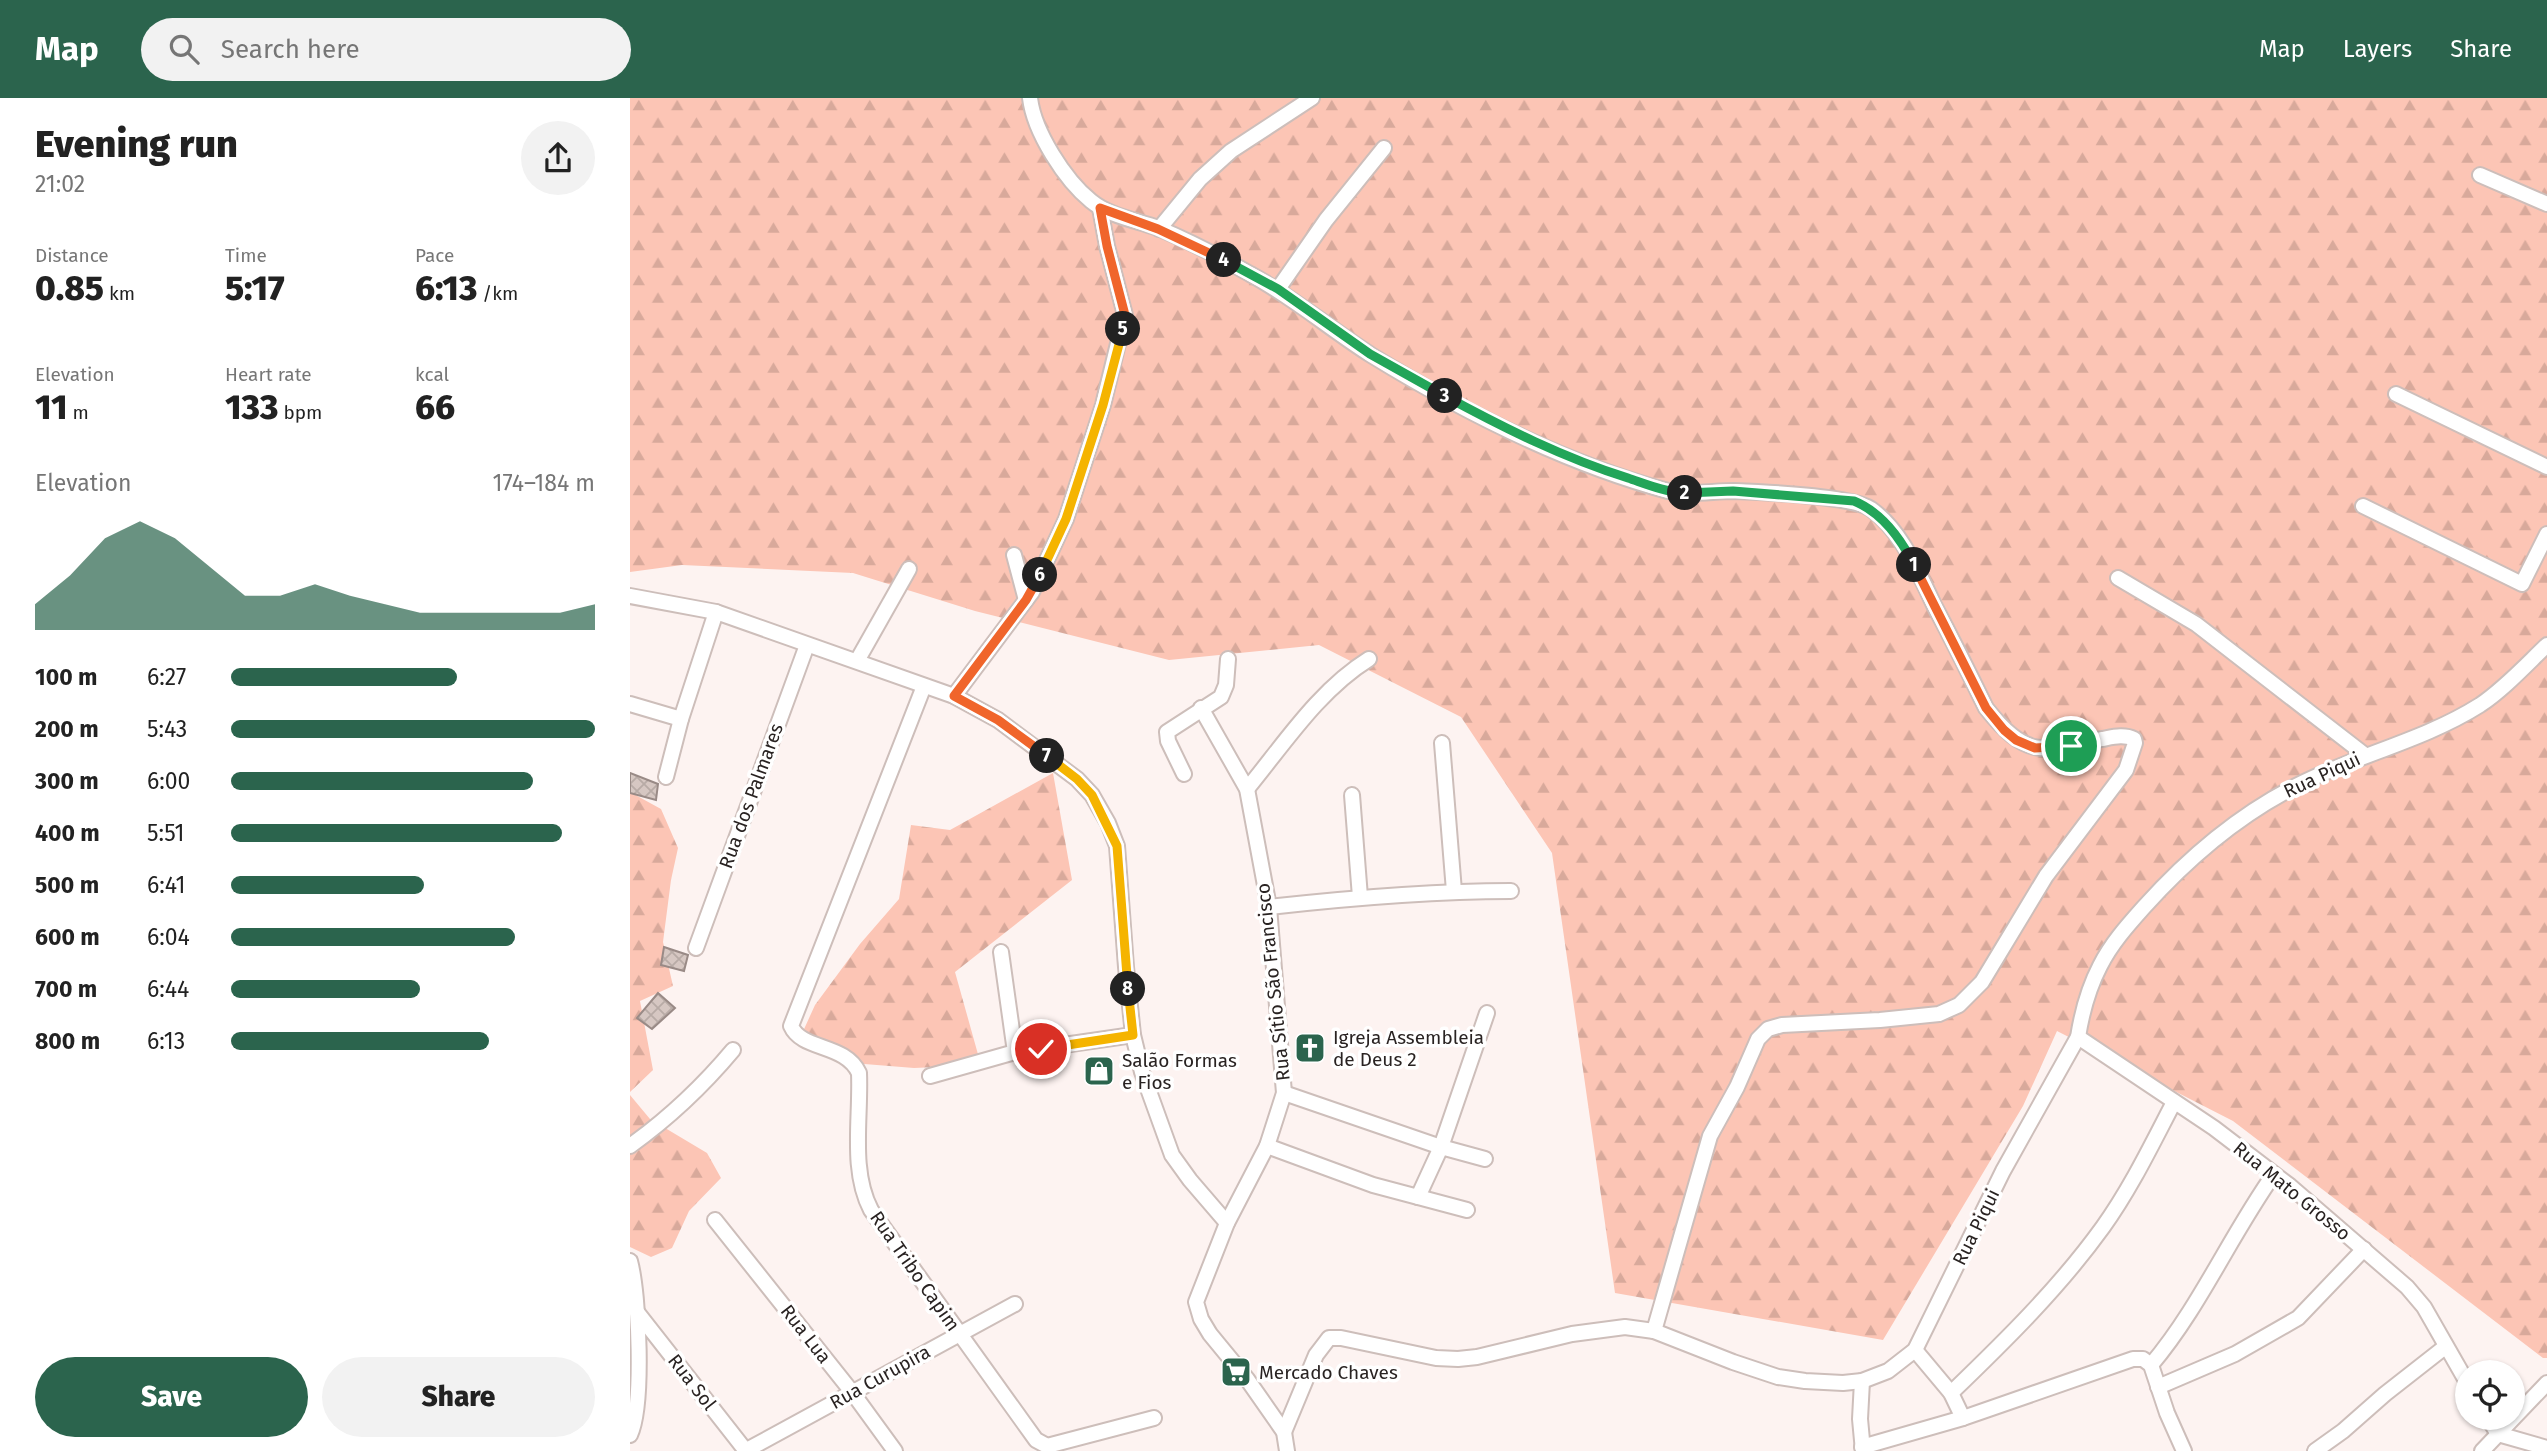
<!DOCTYPE html>
<meta charset="utf-8">
<style>
:root{--surface:#fff;--page:#f2f2f2;--text:#222;--muted:#767676;--accent:#2b644d}
body{margin:0;font-family:"Fira Sans",sans-serif;background:var(--page);color:var(--text);height:100vh;display:flex;flex-direction:column;font-size:26px;white-space:nowrap}
*{box-sizing:border-box;margin:0}
p{font-size:23px;color:var(--muted)}
.icon{flex:none;width:38px;height:38px;fill:none;stroke:currentColor;stroke-width:2;stroke-linecap:round;stroke-linejoin:round}
.map{position:relative;flex:1;overflow:hidden}
.sheet{display:flex;flex-direction:column;background:var(--surface);width:630px}
.sheet>*{flex:none}
.controls{position:absolute;left:1825px;top:1262px;display:grid;gap:14px}
.controls a{display:grid;place-items:center;width:70px;height:70px;border-radius:50%;background:var(--surface);box-shadow:0 2px 5px #0004;font-size:35px}
.pin{position:absolute;display:grid;place-items:center;width:60px;height:60px;color:#fff;margin:-30px;border:4px solid #fff;border-radius:50%;box-shadow:0 2px 7px #0007}
.km{position:absolute;width:35px;height:35px;margin:-18px;border-radius:50%;background:#222;color:#fff;font-size:19px;line-height:35px;text-align:center}
.round{display:grid;place-items:center;flex:none;width:74px;height:74px;border-radius:37px;background:var(--page)}
.overview{display:flex;align-items:center;justify-content:space-between;height:119px;padding:0 35px}
h1{font-size:38px;font-weight:800;line-height:52px}
.stats{display:grid;grid-template-columns:repeat(3,1fr);gap:10px;height:119px;padding:7px 35px}
.stats div{display:grid;align-content:center}
.stats b{font-size:35px;font-weight:800}
.stats small{font-size:19px;font-weight:400}
.stats p{font-size:19px}
.chart{height:196px;padding:14px 35px}
.chart p{display:flex;justify-content:space-between}
.chart svg{width:100%;height:126px;margin-top:7px;fill:var(--accent);opacity:.7}
.cta{display:flex;gap:14px;margin-top:auto;padding:14px 35px}
.cta a{flex:1;height:80px;border-radius:42px;background:var(--accent);color:#fff;font-size:28px;font-weight:800;line-height:80px;text-align:center}
.cta a+a{background:var(--page);color:var(--text)}
ul{padding:0 35px;list-style:none;font-size:23px}
li{display:grid;grid-template-columns:112px 84px 1fr;align-items:center;height:52px}
li i{height:18px;border-radius:9px;background:var(--accent)}
header{display:flex;align-items:center;gap:42px;box-sizing:border-box;height:98px;padding:0 35px;background:var(--accent);color:#fff}
header strong{font-size:33px}
nav{display:flex;gap:38px;margin-inline-start:auto;font-size:24px}
.search{width:490px;height:63px;background:var(--page);display:flex;align-items:center;gap:18px;box-sizing:border-box;padding:0 24px;border-radius:38px;color:var(--muted);font-size:26px}
main{display:flex;flex:1;min-height:0}
.map>svg:first-child{display:block}
.forest{fill:url(#forest-firs)}
.building{fill:url(#building-cross-hatch);stroke:#998a86;stroke-width:2}
.lines{fill:none;stroke-linecap:round;stroke-linejoin:round}
.street-casing{stroke:#cdbeba;stroke-width:18}
.street{stroke:#fff;stroke-width:14}
.split-1-casing{stroke:#fff;stroke-width:14}
.split-2-casing{stroke:#fff;stroke-width:14}
.split-3-casing{stroke:#fff;stroke-width:14}
.split-4-casing{stroke:#fff;stroke-width:14}
.split-5-casing{stroke:#fff;stroke-width:14}
.split-6-casing{stroke:#fff;stroke-width:14}
.split-7-casing{stroke:#fff;stroke-width:14}
.split-8-casing{stroke:#fff;stroke-width:14}
.split-9-casing{stroke:#fff;stroke-width:14}
.split-1{stroke:#f0652b;stroke-width:9}
.split-2{stroke:#22a559;stroke-width:9}
.split-3{stroke:#22a559;stroke-width:9}
.split-4{stroke:#22a559;stroke-width:9}
.split-5{stroke:#f0652b;stroke-width:9}
.split-6{stroke:#f5b400;stroke-width:9}
.split-7{stroke:#f0652b;stroke-width:9}
.split-8{stroke:#f5b400;stroke-width:9}
.split-9{stroke:#f5b400;stroke-width:9}
.labels{text-anchor:middle;dominant-baseline:central;stroke-width:7;stroke-linejoin:round;paint-order:stroke}
.street-label{font-size:19px;fill:#292322;stroke:#fff}
.poi-label{font-size:19px;fill:#292322;stroke:#fff;text-anchor:start}
</style>
<header>
<strong>Map</strong>
<div class="search"><svg class="icon" aria-label="search" viewBox="0 0 24 24"><circle cx="10" cy="10" r="6"/><path d="M15 15l6 6"/></svg>Search here</div>
<nav><a>Map</a><a>Layers</a><a>Share</a></nav>
</header>
<main>
<section class="sheet">
<div class="overview"><div><h1>Evening run</h1><p>21:02</p></div><a class="round"><svg class="icon" aria-label="share" viewBox="0 0 24 24"><path d="M12 15V3M7 8l5-5 5 5M5 13v7h14v-7"/></svg></a></div>
<div class="stats">
<div><p>Distance</p><b>0.85<small> km</small></b></div>
<div><p>Time</p><b>5:17</b></div>
<div><p>Pace</p><b>6:13<small> /km</small></b></div>
</div>
<div class="stats">
<div><p>Elevation</p><b>11<small> m</small></b></div>
<div><p>Heart rate</p><b>133<small> bpm</small></b></div>
<div><p>kcal</p><b>66</b></div>
</div>
<div class="chart"><p><span>Elevation</span>174–184 m</p>
<svg viewBox="0 0 160 44" preserveAspectRatio="none"><path d="M0 44V35L10 25L20 12L30 6L40 12L50 22L60 32L70 32L80 28L90 32L100 35L110 38L120 38L130 38L140 38L150 38L160 35V44z"/></svg>
</div>
<ul>
<li><b>100 m</b>6:27<i style="width:62%"></i></li>
<li><b>200 m</b>5:43<i style="width:100%"></i></li>
<li><b>300 m</b>6:00<i style="width:83%"></i></li>
<li><b>400 m</b>5:51<i style="width:91%"></i></li>
<li><b>500 m</b>6:41<i style="width:53%"></i></li>
<li><b>600 m</b>6:04<i style="width:78%"></i></li>
<li><b>700 m</b>6:44<i style="width:52%"></i></li>
<li><b>800 m</b>6:13<i style="width:71%"></i></li>
</ul>
<div class="cta"><a>Save</a><a>Share</a></div>
</section>
<div class="map">
<svg width="1917" height="1353" viewBox="0 0 1917 1353">
<defs>
<pattern id="forest-firs" width="22" height="20" patternUnits="userSpaceOnUse" patternTransform="scale(1.75)"><rect width="22" height="20" fill="#fcc5b5"/><path d="M5 1l3.5 6h-7zM16 11l3.5 6h-7z" fill="#d8a99b"/></pattern>
<pattern id="building-cross-hatch" width="8" height="8" patternUnits="userSpaceOnUse" patternTransform="scale(1.75)"><rect width="8" height="8" fill="#d6c7c2"/><path d="M0 0l8 8M0 8l8-8" fill="none" stroke="#b8aba6"/></pattern>
</defs>
<rect width="100%" height="100%" fill="#fdf3f1"/>
<g class="forest">
<path d="M0,0h1917v1260h-4l-310,-237 -176,-90 -34,75 -140,234 -268,-47 -63,-440 -91,-136 -142,-72 -150,15 -194,-49 -122,-38 -171,-8 -52,7z"/>
<path d="M423,675l19,107 -117,92 26,93 -67,3 -62,-5 -52,-25 15,-33 45,-61 39,-45 12,-74 39,5z"/>
<path d="M0,694l31,17 17,39 -7,32 -8,62 10,44 -33,15 13,69 -23,22z"/>
<path d="M0,997l20,24 57,34 14,25 -32,33 -17,37 -21,9 -21,-10z"/>
</g>
<g class="building">
<path d="M0,675l28,11 -2,16 -26,-7z"/>
<path d="M34,849l24,8 -4,16 -23,-6z"/>
<path d="M28,895l17,15 -23,21 -15,-11z"/>
</g>
<g class="lines">
<g class="street-casing">
<g id="street">
<path d="M400,0c4,34 35,82 61,103 18,15 45,19 67,27 31,13 62,29 92,46 43,23 80,55 121,81 91,56 193,108 297,136 21,5 45,0 66,0 27,1 119,5 137,18 31,22 47,63 63,96 18,34 35,68 52,103 40,50 56,45 116,31 11,-2 22,-5 32,0l1,4 -9,27 -80,106 -64,106 -23,23 -20,9 -59,6 -98,5 -14,4 -10,10 -21,48 -27,49 -56,195"/>
<path d="M1850,77l67,29"/>
<path d="M529,131l41,-50 31,-28 81,-53"/>
<path d="M648,191l48,-69 58,-72"/>
<path d="M1766,296l151,73"/>
<path d="M1733,408l159,78 25,-50"/>
<path d="M384,457l12,45"/>
<path d="M1488,480l78,46 169,131"/>
<path d="M0,498l86,16 238,84 44,24 79,59 15,16 16,28 9,23 9,121 7,68 9,37 30,83 18,25 37,43"/>
<path d="M227,563l52,-92"/>
<path d="M294,588l-133,340c11,25 54,17 68,47 2,45 -9,97 12,137l165,230 11,6 107,-28"/>
<path d="M324,598l78,-104 34,-73 37,-114 22,-90 -18,-69 -7,-38"/>
<path d="M0,606l51,15"/>
<path d="M571,610l46,81 22,118 15,186 -17,53 -40,77 -31,79 5,17 9,15 37,45 37,53 3,19"/>
<path d="M812,645l12,148"/>
<path d="M554,676l-16,-33 -1,-9 54,-35 5,-12 2,-26"/>
<path d="M36,679l15,-58 35,-107"/>
<path d="M617,691c37,-45 72,-99 122,-130"/>
<path d="M722,697l8,102"/>
<path d="M639,809c81,-9 161,-16 242,-16"/>
<path d="M66,850l111,-303"/>
<path d="M371,854l14,100"/>
<path d="M1448,939l136,91 76,58 117,101 17,20 44,77"/>
<path d="M300,978l85,-24 118,-17"/>
<path d="M654,995l157,54 44,12"/>
<path d="M0,1048c39,-28 72,-59 103,-96"/>
<path d="M637,1048l106,39 94,25"/>
<path d="M788,1099l23,-50 46,-134"/>
<path d="M85,1122l137,172 43,59"/>
<path d="M0,1163c9,33 14,144 0,174"/>
<path d="M7,1214l109,139"/>
<path d="M1285,1252l36,43 12,25"/>
<path d="M1521,1267c49,-58 79,-129 123,-191"/>
<path d="M1232,1283l-2,38 3,32"/>
<path d="M1528,1289l77,-33 63,-36 66,-69"/>
<path d="M1321,1295c54,-52 108,-105 152,-166 28,-39 49,-83 71,-125"/>
<path d="M1858,1320l10,16 49,14"/>
<path d="M654,1334l32,-77 13,-17h12l95,20 22,1 19,-2 95,-23 53,-7 29,4 79,31 45,15 27,4 38,2 19,-2 26,-10 27,-21 88,-179 75,-134c4,-25 10,-48 22,-71 11,-22 27,-40 44,-59 44,-49 93,-91 152,-121 60,-31 127,-45 184,-81 24,-16 46,-40 67,-60"/>
<path d="M1232,1349l101,-29 170,-59h10l8,6 16,48 17,38"/>
<path d="M115,1353l270,-147"/>
<path d="M1685,1353l28,-20 42,-37 60,-47"/>
<path d="M1852,1353l65,-68"/>
</g>
</g>
<use href="#street" class="street"/>
</g>
<g class="lines">
<g class="split-1-casing">
<path id="split-1" d="M1284,467l72,143 18,22 12,10 19,8 36,-2"/>
</g>
<g class="split-2-casing">
<path id="split-2" d="M1055,395l48,-2 121,10c29,12 47,38 60,64"/>
</g>
<g class="split-3-casing">
<path id="split-3" d="M815,298c59,32 119,62 183,82 18,6 37,14 57,15"/>
</g>
<g class="split-4-casing">
<path id="split-4" d="M594,162l54,29 92,65 75,42"/>
</g>
<g class="split-5-casing">
<path id="split-5" d="M493,231l2,-14 -18,-69 -7,-38 58,21 66,31"/>
</g>
<g class="split-6-casing">
<path id="split-6" d="M410,477l26,-56 37,-114 20,-76"/>
</g>
<g class="split-7-casing">
<path id="split-7" d="M410,477l-14,25 -72,96 44,24 49,36"/>
</g>
<g class="split-8-casing">
<path id="split-8" d="M417,658l30,23 15,16 25,51 11,143"/>
</g>
<g class="split-9-casing">
<path id="split-9" d="M411,951l92,-14 -5,-46"/>
</g>
<use href="#split-1" class="split-1"/>
<use href="#split-2" class="split-2"/>
<use href="#split-3" class="split-3"/>
<use href="#split-4" class="split-4"/>
<use href="#split-5" class="split-5"/>
<use href="#split-6" class="split-6"/>
<use href="#split-7" class="split-7"/>
<use href="#split-8" class="split-8"/>
<use href="#split-9" class="split-9"/>
</g>
<defs>
<g id="church-square" transform="scale(1.575)"><rect x="-9" y="-9" width="18" height="18" rx="4" fill="#2b644d" stroke="#fff"/><path d="M-1.2-6h2.4v3.5h3.3v2.4h-3.3V6h-2.4V-.1h-3.3v-2.4h3.3Z" fill="#fff"/></g>
<g id="shop-square" transform="scale(1.575)"><rect x="-9" y="-9" width="18" height="18" rx="4" fill="#2b644d" stroke="#fff"/><path d="M-5-2.5h2.3a2.7 3.5 0 0 1 5.4 0H5L5.5 6h-11ZM-1.5-2.5h3a1.5 2.3 0 0 0-3 0Z" fill="#fff"/></g>
<g id="supermarket-square" transform="scale(1.575)"><rect x="-9" y="-9" width="18" height="18" rx="4" fill="#2b644d" stroke="#fff"/><path d="M-6-5.5h2.5l.6 2H6L4.5 2H-2.5L-4.4-4H-6ZM-1.5 3.2a1.3 1.3 0 1 0 .1 0ZM3 3.2a1.3 1.3 0 1 0 .1 0Z" fill="#fff"/></g>
</defs>
<g fill-rule="evenodd">
<use href="#church-square" x="680" y="950"/>
<use href="#shop-square" x="469" y="973"/>
<use href="#supermarket-square" x="606" y="1274"/>
</g>
<g class="labels">
<g class="street-label">
<text transform="translate(1692 677) rotate(-25)">Rua Piqui</text>
<text transform="translate(121 698) rotate(-70)">Rua dos Palmares</text>
<text transform="translate(643 884) rotate(-96)">Rua Sítio São Francisco</text>
<text transform="translate(1662 1093) rotate(39)">Rua Mato Grosso</text>
<text transform="translate(1346 1129) rotate(-64)">Rua Piqui</text>
<text transform="translate(285 1173) rotate(55)">Rua Tribo Capim</text>
<text transform="translate(176 1236) rotate(52)">Rua Lua</text>
<text transform="translate(250 1279) rotate(-29)">Rua Curupira</text>
<text transform="translate(62 1284) rotate(52)">Rua Sol</text>
</g>
<g class="poi-label">
<text x="703" y="939">Igreja Assembleia<tspan x="703" dy="22">de Deus 2</tspan></text>
<text x="492" y="962">Salão Formas<tspan x="492" dy="22">e Fios</tspan></text>
<text x="629" y="1274">Mercado Chaves</text>
</g>
</g>
</svg>
<div class="controls">
<a><svg class="icon" aria-label="locate" viewBox="0 0 24 24"><circle cx="12" cy="12" r="6"/><path d="M12 2v4M12 18v4M2 12h4M18 12h4"/></svg></a>
</div>
<div class="pin" style="left:1441px;top:648px;background:#1e9e55"><svg class="icon" aria-label="arrive" viewBox="0 0 24 24"><path d="M6 21V4h12l-3 4 3 4H6"/></svg></div>
<div class="pin" style="left:411px;top:951px;background:#d93025"><svg class="icon" aria-label="check" viewBox="0 0 24 24"><path d="M5 12l5 5 9-10"/></svg></div>
<b class="km" style="left:1284px;top:467px">1</b>
<b class="km" style="left:1055px;top:395px">2</b>
<b class="km" style="left:815px;top:298px">3</b>
<b class="km" style="left:594px;top:162px">4</b>
<b class="km" style="left:493px;top:231px">5</b>
<b class="km" style="left:410px;top:477px">6</b>
<b class="km" style="left:417px;top:658px">7</b>
<b class="km" style="left:498px;top:891px">8</b>
</div>
</main>
